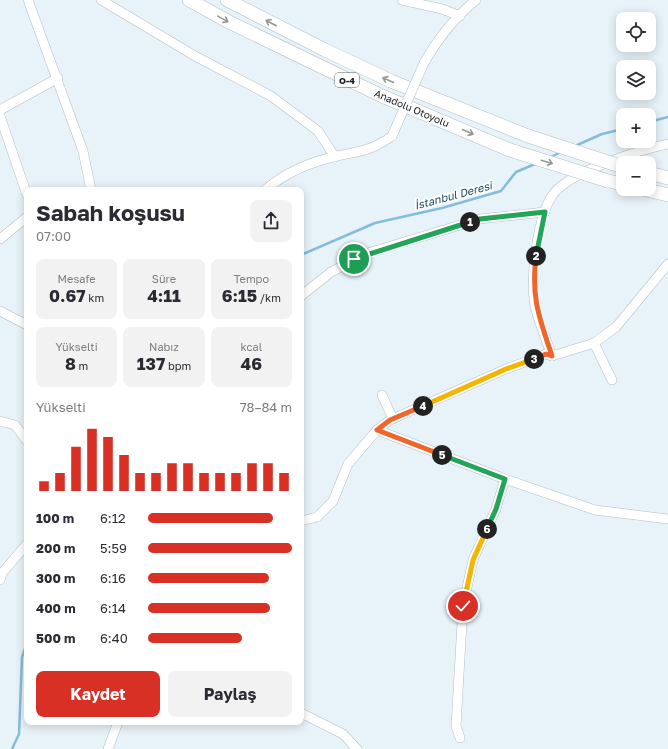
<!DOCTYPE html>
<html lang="tr">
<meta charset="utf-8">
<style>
:root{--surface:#fff;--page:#f2f2f3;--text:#2b2b33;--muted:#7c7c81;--accent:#d93025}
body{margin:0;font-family:"Golos Text",sans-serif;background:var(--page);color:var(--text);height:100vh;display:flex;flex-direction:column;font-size:15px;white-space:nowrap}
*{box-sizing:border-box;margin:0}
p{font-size:13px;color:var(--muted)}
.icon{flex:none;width:22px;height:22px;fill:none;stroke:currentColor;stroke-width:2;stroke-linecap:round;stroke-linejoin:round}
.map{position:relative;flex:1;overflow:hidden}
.drawer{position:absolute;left:24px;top:187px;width:280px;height:538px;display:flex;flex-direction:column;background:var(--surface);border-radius:8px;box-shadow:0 2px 10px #0003}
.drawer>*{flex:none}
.tools{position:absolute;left:616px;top:12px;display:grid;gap:8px}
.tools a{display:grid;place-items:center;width:40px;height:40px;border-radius:8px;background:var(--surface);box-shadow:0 2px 10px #0003;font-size:20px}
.pin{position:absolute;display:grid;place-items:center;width:34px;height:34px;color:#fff;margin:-17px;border:2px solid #fff;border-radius:50%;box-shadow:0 1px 4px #0007}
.km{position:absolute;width:20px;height:20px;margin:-10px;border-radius:50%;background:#222;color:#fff;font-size:11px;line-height:20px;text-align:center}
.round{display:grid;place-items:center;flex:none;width:42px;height:42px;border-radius:8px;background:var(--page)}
.summary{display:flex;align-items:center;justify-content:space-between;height:68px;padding:0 12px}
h1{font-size:22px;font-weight:700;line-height:30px}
.figures{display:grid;grid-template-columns:repeat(3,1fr);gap:6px;height:68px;padding:4px 12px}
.figures div{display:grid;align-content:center;border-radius:8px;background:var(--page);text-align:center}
.figures b{font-size:17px;font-weight:700}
.figures small{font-size:11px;font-weight:400}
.figures p{font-size:11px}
.chart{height:112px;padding:8px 12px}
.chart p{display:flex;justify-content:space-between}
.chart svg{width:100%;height:72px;margin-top:4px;stroke:var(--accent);stroke-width:6}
.primary-button{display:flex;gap:8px;margin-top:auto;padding:8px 12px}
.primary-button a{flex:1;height:46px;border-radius:8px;background:var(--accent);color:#fff;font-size:16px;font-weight:700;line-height:46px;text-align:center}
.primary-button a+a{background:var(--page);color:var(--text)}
ul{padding:0 12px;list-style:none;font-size:13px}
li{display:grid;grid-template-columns:64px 48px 1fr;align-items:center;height:30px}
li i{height:10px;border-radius:5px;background:var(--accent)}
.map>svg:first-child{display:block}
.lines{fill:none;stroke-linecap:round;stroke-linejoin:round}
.stream{stroke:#84bddb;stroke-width:2.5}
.minor-casing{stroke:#b3bec4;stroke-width:10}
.highway-casing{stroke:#b3bec4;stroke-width:14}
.minor{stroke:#fff;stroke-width:9}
.highway{stroke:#fff;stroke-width:13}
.minor-bridge-casing{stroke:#b3bec4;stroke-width:10;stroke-linecap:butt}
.highway-bridge-casing{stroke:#b3bec4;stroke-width:14;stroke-linecap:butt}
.minor-bridge{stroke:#fff;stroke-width:9}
.highway-bridge{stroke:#fff;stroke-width:13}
.oneway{stroke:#969898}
.split-1-casing{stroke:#fff;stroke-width:8}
.split-2-casing{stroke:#fff;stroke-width:8}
.split-3-casing{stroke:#fff;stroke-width:8}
.split-4-casing{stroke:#fff;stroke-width:8}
.split-5-casing{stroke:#fff;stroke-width:8}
.split-6-casing{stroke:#fff;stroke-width:8}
.split-7-casing{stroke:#fff;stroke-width:8}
.split-1{stroke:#22a559;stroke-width:5}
.split-2{stroke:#22a559;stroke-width:5}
.split-3{stroke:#f0652b;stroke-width:5}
.split-4{stroke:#f5b400;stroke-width:5}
.split-5{stroke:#f0652b;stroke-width:5}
.split-6{stroke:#22a559;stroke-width:5}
.split-7{stroke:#f5b400;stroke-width:5}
.labels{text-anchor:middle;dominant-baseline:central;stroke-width:4;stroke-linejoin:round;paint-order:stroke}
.shield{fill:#fefefe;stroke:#5b5e5f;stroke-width:1}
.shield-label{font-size:9px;font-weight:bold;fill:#15191b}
.street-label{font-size:10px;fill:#15191b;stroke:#fefefe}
.water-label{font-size:11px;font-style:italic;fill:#1e4c61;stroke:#fefefe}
</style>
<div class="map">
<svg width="668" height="749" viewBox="0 0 668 749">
<rect width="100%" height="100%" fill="#e8f3f9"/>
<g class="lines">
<g class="stream">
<path d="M649,122l19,-5"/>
<path d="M575,146l27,-12 21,-5"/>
<path d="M549,158l12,-6"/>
<path d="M301,255l74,-32 67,-15 59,-17 15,-19 19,-8"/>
<path d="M12,749l7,-15 3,-77 5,-14"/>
</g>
<g class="minor-casing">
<g id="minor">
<path d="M28,0l55,151 8,39"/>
<path d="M101,0l94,56 76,40 47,35 17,26"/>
<path d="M402,0l40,9 18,7"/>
<path d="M424,63c13,-23 31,-46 52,-63"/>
<path d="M0,110l58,-32"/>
<path d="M0,116l27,79"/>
<path d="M265,190c21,-18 45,-28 72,-34 22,-4 36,-6 55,-20"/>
<path d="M0,239l27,-22"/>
<path d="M301,296l30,-24 37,-19 112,-34 65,-7"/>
<path d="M0,311l27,14"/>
<path d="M594,343l18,37"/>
<path d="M552,356c-6,-17 -13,-33 -17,-50 -5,-27 2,-91 19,-113 18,-22 86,-43 114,-49"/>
<path d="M382,395l11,24"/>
<path d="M0,421l15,4 12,16"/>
<path d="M377,430l128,49 90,31 73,9"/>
<path d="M301,521l16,-4 16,-16 15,-37 29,-34 13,-10 116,-51 40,-15 6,2 42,-13 22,-16 52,-63"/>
<path d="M0,580l2,-7 25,-29"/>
<path d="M301,713l42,21 14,15"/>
<path d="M460,738l-4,-12 7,-120 10,-46 23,-51 9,-30"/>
<path d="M108,749l10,-27"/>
</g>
</g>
<g class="highway-casing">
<g id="highway">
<path d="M189,0l42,23 151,73 128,54"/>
<path d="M227,0l98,50 66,31 137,55"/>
<path d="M649,173l19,5"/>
<path d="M608,181l15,3"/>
<path d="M642,189l26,6"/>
</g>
</g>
<use href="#minor" class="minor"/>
<use href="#highway" class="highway"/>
<g class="minor-bridge-casing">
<path id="minor-bridge" d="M392,136l32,-73"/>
</g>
<g class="highway-bridge-casing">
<g id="highway-bridge">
<path d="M528,136l95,31"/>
<path d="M510,150l98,31"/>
</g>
</g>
<use href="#minor-bridge" class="minor-bridge"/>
<use href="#highway-bridge" class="highway-bridge"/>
</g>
<defs><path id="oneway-shaft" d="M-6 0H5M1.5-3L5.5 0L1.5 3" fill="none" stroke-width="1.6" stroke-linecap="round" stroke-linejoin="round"/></defs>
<g class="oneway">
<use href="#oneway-shaft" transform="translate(223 19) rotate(29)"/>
<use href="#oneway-shaft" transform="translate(271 23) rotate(-153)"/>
<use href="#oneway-shaft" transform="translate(388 80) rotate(-156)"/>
<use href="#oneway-shaft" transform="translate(468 132) rotate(24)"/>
<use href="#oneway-shaft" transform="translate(547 162) rotate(17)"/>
</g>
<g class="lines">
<g class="split-1-casing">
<path id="split-1" d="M354,259l116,-37"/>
</g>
<g class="split-2-casing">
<path id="split-2" d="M470,222l10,-3 65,-7 -9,44"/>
</g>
<g class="split-3-casing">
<path id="split-3" d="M534,359l12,-5 6,2c-13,-39 -21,-58 -16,-100"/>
</g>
<g class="split-4-casing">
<path id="split-4" d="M423,406l83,-37 28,-10"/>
</g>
<g class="split-5-casing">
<path id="split-5" d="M423,406l-33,14 -13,10 65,25"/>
</g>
<g class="split-6-casing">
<path id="split-6" d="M442,455l63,24 -9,30 -9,20"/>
</g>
<g class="split-7-casing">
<path id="split-7" d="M463,606l10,-46 14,-31"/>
</g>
<use href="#split-1" class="split-1"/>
<use href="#split-2" class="split-2"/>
<use href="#split-3" class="split-3"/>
<use href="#split-4" class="split-4"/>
<use href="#split-5" class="split-5"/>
<use href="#split-6" class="split-6"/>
<use href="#split-7" class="split-7"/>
</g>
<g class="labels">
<rect class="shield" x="335" y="73" width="24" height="14" rx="3"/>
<g class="shield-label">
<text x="347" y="80">O-4</text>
</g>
<g class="street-label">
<text transform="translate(412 108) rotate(23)">Anadolu Otoyolu</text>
</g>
<g class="water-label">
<text transform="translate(453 195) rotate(-15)">İstanbul Deresi</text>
</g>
</g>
</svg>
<div class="tools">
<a><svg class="icon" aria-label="locate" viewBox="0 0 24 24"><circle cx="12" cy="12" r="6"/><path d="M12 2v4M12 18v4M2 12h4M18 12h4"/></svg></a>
<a><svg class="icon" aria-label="layers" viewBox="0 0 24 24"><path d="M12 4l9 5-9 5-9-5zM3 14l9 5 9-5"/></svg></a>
<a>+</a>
<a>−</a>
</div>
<div class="pin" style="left:354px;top:259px;background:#1e9e55"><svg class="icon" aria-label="arrive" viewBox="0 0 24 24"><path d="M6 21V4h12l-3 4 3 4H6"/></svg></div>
<div class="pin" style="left:463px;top:606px;background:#d93025"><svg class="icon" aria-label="check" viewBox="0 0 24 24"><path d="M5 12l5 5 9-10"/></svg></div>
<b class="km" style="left:470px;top:222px">1</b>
<b class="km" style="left:536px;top:256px">2</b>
<b class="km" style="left:534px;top:359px">3</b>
<b class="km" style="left:423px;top:406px">4</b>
<b class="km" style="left:442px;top:455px">5</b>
<b class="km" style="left:487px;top:529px">6</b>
<section class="drawer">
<div class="summary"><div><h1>Sabah koşusu</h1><p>07:00</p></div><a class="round"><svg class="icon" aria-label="share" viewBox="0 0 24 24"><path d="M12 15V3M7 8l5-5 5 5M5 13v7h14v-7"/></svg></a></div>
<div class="figures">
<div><p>Mesafe</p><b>0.67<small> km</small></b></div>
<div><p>Süre</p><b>4:11</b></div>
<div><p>Tempo</p><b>6:15<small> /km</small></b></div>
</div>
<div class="figures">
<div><p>Yükselti</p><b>8<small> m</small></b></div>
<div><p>Nabız</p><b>137<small> bpm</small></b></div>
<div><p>kcal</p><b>46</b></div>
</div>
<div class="chart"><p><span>Yükselti</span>78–84 m</p>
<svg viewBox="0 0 160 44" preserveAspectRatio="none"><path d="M5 44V38M15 44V33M25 44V17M35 44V6M45 44V11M55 44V22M65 44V33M75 44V33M85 44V27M95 44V27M105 44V33M115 44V33M125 44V33M135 44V27M145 44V27M155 44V33"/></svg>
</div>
<ul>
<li><b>100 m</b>6:12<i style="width:87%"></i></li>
<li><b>200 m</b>5:59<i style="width:100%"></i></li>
<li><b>300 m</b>6:16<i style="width:84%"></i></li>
<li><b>400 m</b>6:14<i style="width:85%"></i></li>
<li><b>500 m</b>6:40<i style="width:65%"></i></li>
</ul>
<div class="primary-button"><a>Kaydet</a><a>Paylaş</a></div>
</section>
</div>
